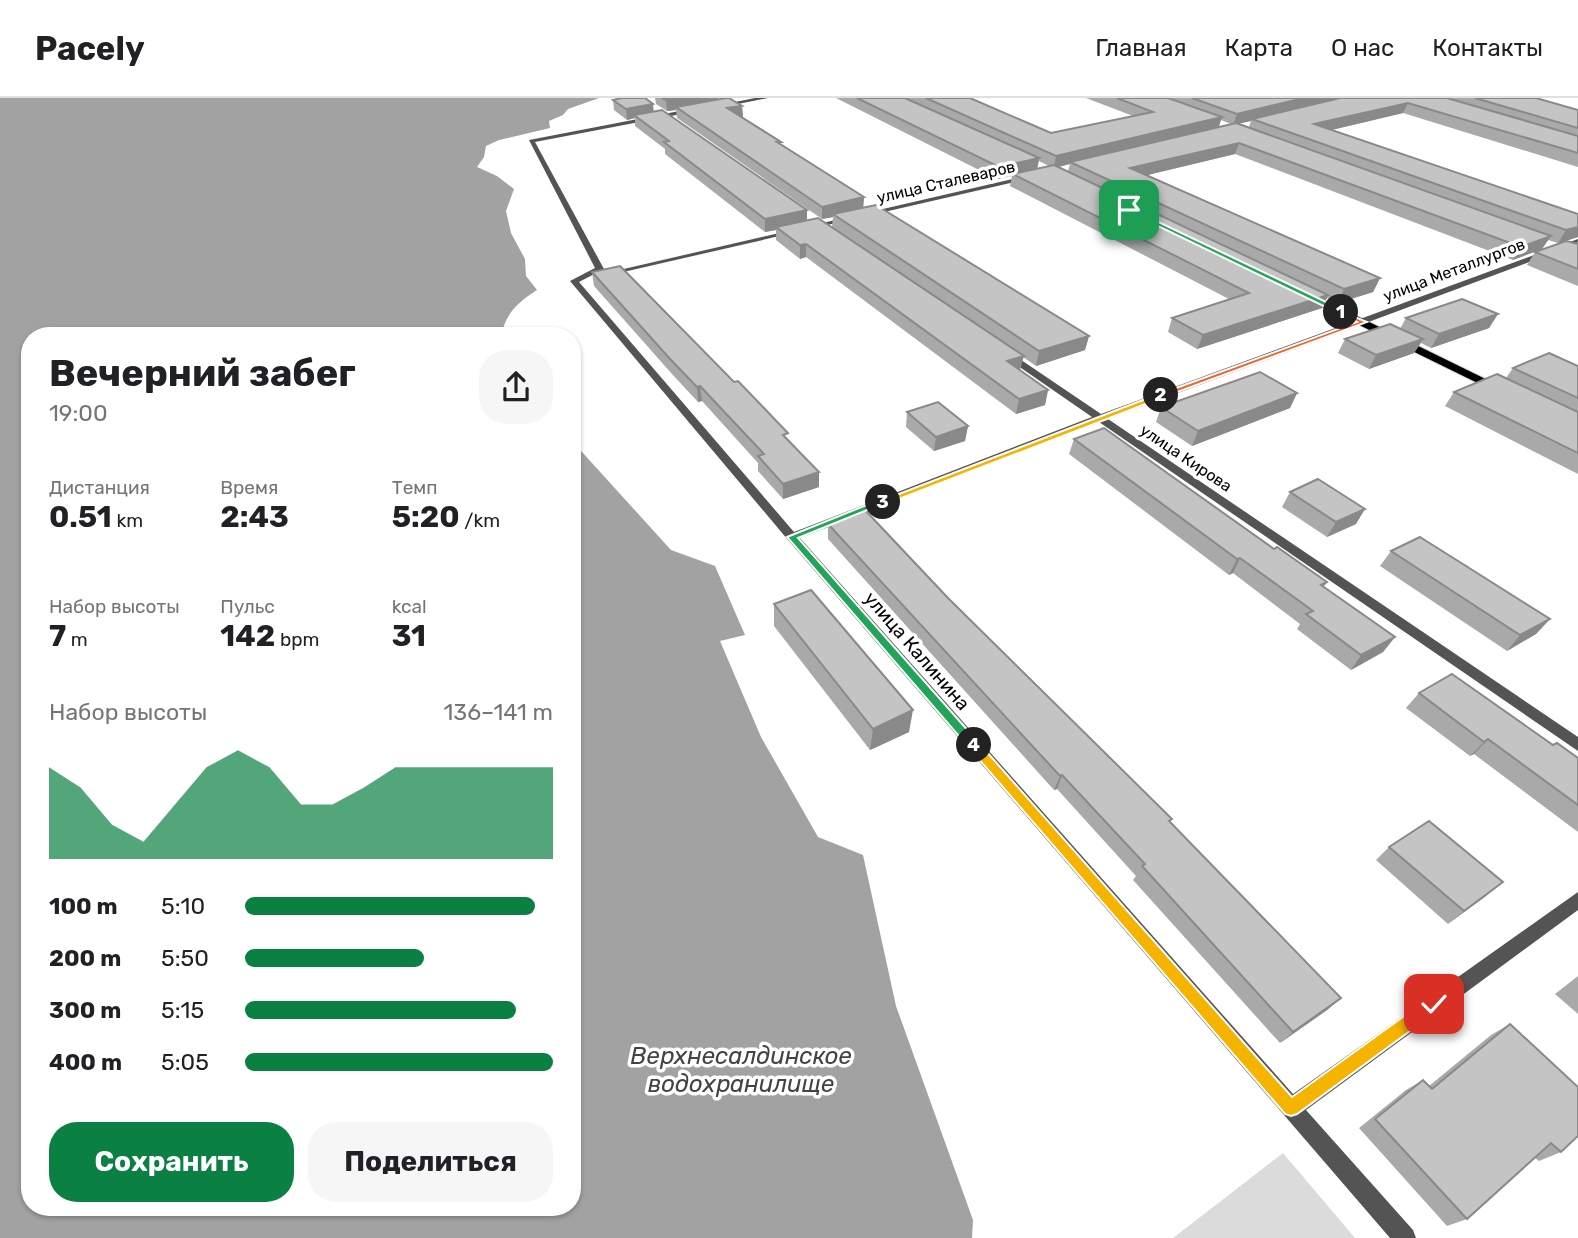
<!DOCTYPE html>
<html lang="ru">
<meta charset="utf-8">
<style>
:root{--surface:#fff;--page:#f6f6f6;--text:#202124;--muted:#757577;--line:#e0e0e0;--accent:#0b8043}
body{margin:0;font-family:Rubik,sans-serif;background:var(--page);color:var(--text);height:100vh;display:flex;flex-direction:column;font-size:26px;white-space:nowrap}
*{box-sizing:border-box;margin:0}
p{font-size:23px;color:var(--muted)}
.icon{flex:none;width:38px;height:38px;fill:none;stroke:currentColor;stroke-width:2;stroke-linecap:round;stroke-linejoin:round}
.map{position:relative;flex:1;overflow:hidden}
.sheet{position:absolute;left:21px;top:229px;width:560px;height:889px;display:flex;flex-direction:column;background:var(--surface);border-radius:28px;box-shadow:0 2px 5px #0004}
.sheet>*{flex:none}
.pin{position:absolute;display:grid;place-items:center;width:60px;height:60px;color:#fff;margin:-30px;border-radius:14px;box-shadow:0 4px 10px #0006}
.km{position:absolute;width:35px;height:35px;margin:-18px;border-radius:50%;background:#222;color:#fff;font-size:19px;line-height:35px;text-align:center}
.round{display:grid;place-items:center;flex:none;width:74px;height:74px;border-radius:28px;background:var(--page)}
.headline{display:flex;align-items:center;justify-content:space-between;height:119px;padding:0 28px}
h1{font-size:38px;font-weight:700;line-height:52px}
.metrics{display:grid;grid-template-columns:repeat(3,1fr);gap:10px;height:119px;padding:7px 28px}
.metrics div{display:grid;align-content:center}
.metrics b{font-size:30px;font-weight:700}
.metrics small{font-size:19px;font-weight:400}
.metrics p{font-size:19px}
.chart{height:196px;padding:14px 28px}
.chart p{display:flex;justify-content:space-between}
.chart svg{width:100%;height:126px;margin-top:7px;fill:var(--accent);opacity:.7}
.action{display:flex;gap:14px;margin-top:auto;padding:14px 28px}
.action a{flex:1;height:80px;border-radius:28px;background:var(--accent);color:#fff;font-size:28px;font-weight:700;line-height:80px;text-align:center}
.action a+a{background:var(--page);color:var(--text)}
ul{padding:0 28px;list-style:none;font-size:23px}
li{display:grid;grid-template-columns:112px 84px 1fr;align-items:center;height:52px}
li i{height:18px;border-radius:9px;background:var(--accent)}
header{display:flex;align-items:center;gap:42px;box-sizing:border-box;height:98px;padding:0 35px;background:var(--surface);border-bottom:2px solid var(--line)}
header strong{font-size:33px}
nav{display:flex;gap:38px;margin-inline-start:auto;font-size:24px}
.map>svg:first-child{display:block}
.green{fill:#dbdbdb}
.water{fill:#a2a2a2}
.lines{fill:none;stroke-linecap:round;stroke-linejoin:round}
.primary-casing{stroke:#dbdbdb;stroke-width:2}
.minor{fill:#545454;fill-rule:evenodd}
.primary{fill:#000;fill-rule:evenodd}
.wall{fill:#a9a9a9;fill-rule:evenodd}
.shaded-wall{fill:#898989}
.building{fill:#c4c4c4;stroke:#898989;stroke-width:2}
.split-1{fill:#22a559;stroke:#fff;stroke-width:2}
.split-2{fill:#f0652b;stroke:#fff;stroke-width:2}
.split-3{fill:#f5b400;stroke:#fff;stroke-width:2}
.split-4{fill:#22a559;stroke:#fff;stroke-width:2}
.split-5{fill:#f5b400;stroke:#fff;stroke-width:2}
.labels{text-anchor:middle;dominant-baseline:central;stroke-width:7;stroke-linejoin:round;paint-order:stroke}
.far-street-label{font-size:16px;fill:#000;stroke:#fff}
.street-label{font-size:19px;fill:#000;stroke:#fff}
.near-water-label{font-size:24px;font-style:italic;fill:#434343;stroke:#fff}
</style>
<header>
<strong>Pacely</strong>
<nav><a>Главная</a><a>Карта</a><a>О нас</a><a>Контакты</a></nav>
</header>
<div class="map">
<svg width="1578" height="1140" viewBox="0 0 1578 1140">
<rect width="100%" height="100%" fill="#fff"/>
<path class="green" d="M1283,1055l72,85h-182z"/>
<path class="water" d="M0,0h599l-31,11 -5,6 -14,6 1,7 -51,12 -13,6 -2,11 -7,10 20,9 17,13 -8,22 5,22 14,26 1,17 11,14c-20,13 -31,23 -36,46h-471v872h542v-767l99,109 44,16 30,69 -25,6 41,96 57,100 45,18 33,151 77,214 -1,18h-972z"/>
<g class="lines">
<g class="primary-casing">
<path id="primary" d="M1300,194h8l200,98 -6,4 -4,-1 -198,-97z"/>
</g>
<g class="minor">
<path d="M755,0h13l-50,10 -3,-2z"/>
<path d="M695,10l2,3 -162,31 69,127 -25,13 215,250 298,-115 -87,-60v-4h6l90,61 477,-175v5l-470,175 470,318v14l-479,-329 -299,116 493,556 285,-202v18l-272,200 107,120 3,8h-26l-602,-698 -218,-259 25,-13 -66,-128z"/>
<path d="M1030,77l2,3 -426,98 -4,-2z"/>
</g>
<use href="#primary" class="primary"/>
</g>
<g class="wall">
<path d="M655,0h63l1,1 23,7 1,11h-2l40,28 83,52 -1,11 226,128 -4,14 -49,16 -13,-9 -3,13 28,20 -3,15 -29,9 -210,-157 -6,2 -24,-19v-10l-11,2 -100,-78v-5l-30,-23v-8l-8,2 -13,-10 -1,-10 40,11 154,99v10l88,50 -63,-43 1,-10 -11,2 -145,-101 -1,-8 -9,1 -11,-7z"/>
<path d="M836,0h134l81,35 82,-17 -47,-18h450l42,12v57l-175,-54 -71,17 246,84v23l-12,4 10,3 2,-3v45l-51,-21 8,-13 31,-11 -8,2 -10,-3 -6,9 -29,11 -278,-106 -88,21 233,103 -7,14 -35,11 -11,-5 -5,10 -125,41 -29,-17 4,-14 57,-19 -219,-113 2,-10 -15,3zM1221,22l10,4 -12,3zM1251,23l-2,6 -10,-4zM1039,63l10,5 -12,3zM1070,66l-2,7 -10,-4z"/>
<path d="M592,174l196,168 31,32v15l-36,12 -25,-28v-8l-56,-62 -4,1 -26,-28 -78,-88z"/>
<path d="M1498,216l-9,14 -58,20 -10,-5 -7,10 -45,16 -31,-16 7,-14 55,-10 6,-11z"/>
<path d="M1578,268v108l-133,-68 9,-14 52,-14 7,-10z"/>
<path d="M1297,295l-7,15 -98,38 -36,-24 5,-15z"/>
<path d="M907,314l61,14 -3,15 -31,10 -28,-24z"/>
<path d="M1074,341l200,110 53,33 -3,5 71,50 -12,15 -32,18 -54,-41 3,-5 -67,-51 -4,2 -160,-121z"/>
<path d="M1290,394l66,32 -29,13 -45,-30z"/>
<path d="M828,426l120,74 393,400 -14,12 -47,33 -147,-163 3,-4 -79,-87 -3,1 -226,-251z"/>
<path d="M1391,453l159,68 -14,15 -29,17 -127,-85z"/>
<path d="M774,506l135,128 -39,18 -96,-124z"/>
<path d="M1419,595l134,52 25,13v74l-104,-78 -4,2 -64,-48z"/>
<path d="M1389,749l114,35 -55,42 -72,-64z"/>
<path d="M1578,878v38l-23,-20z"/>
<path d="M1510,926l51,128 -22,9 -4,-3 -68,61 -20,7 -88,-98 47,-38 17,-10 6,6 62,-51z"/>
</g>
<g class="shaded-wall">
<path d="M680,0h38l1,4 -43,5v3l-9,1 -1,-11z"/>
<path d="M1304,0h41l-93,21 -1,2 -18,4 4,-11z"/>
<path d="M1408,5l-5,10 -93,22 4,-11z"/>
<path d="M653,6l1,11h-20l1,3 -8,2 -1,-11z"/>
<path d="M742,8l1,11 -15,2 -1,-11z"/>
<path d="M1222,19l-4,11 -148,34v2l-16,4 2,-12z"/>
<path d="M1239,45l-4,11 -108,26 3,-12z"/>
<path d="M1039,60l-2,12 -24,4 -1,2 -15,3 2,-12z"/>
<path d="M864,99l-1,13 -30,4v3l-11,2v-12z"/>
<path d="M807,112v13l-31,4v3l-11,2v-13z"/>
<path d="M1578,129v10l-20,6 8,-13z"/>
<path d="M1551,138l-9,13 -29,11 8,-13z"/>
<path d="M806,146v13l-6,2v-14z"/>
<path d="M1380,180l-7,14 -35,11 6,-14z"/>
<path d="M1328,197l-6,13 -125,41 6,-14z"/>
<path d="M1498,216l-9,14 -58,20 8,-14z"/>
<path d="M1089,238l-4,14 -49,16 3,-15z"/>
<path d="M1423,241l-9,14 -45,16 7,-14z"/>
<path d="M1024,258l-4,14 -13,-9z"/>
<path d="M700,288l2,15 -4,1 -1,-15z"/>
<path d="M1048,292l-3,15 -29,9 3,-15z"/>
<path d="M1297,295l-7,15 -98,38 6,-15z"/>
<path d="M968,328l-3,15 -31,10 2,-14z"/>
<path d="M819,374v15l-36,12v-15z"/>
<path d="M1365,411l-9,15 -29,13 9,-15z"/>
<path d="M1240,460l-7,15 -4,2 8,-16z"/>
<path d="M1550,521l-14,15 -29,17 13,-16z"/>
<path d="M1395,539l-12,15 -32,18 10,-15z"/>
<path d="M913,612l-4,22 -39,18 3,-21z"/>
<path d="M1488,641l-14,15 -4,2 14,-14z"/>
<path d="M1062,677l-5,14 -3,1 6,-14z"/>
<path d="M1503,784l-17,14 -38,28 16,-13z"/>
<path d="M1341,900l-14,12 -47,33 13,-11z"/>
</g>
<g class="building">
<path d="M622,0h23l8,6 -27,5 -13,-9z"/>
<path d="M662,0h18l-14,2z"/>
<path d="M726,0h3l13,8 -15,2 54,34h-4l87,55 -42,10 -146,-100z"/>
<path d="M857,0h48l134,60 -40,9z"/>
<path d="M926,0h44l81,35 102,-21 -36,-14h51l54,19 -166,39z"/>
<path d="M1192,0h112l-67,16z"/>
<path d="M1340,0h107l131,38v17l-170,-50 -94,21 264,90v13l-12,3 -314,-111z"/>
<path d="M1475,0h61l42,12v18z"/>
<path d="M662,12l145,100 -42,9 -101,-77 5,-1 -35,-26z"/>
<path d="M1236,25l315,113 -30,11 -282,-104 -109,25 250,110 -36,11 -274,-127z"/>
<path d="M1054,67l274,130 -125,40 -31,-17 77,-25 -236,-119z"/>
<path d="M876,107l213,131 -50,15 -206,-137z"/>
<path d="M818,120l206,138 -17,5 41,29 -29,9 -213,-155 -6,1 -24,-18z"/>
<path d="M1566,143l12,3v25l-43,-17z"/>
<path d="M620,168l114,116 4,-1 50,52 -5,2 36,37 -36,12 -25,-28 6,-2 -64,-68 -3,1 -26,-27 -79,-88z"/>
<path d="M1462,201l36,15 -59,20 -33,-16z"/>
<path d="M1390,226l33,15 -47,16 -31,-16z"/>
<path d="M1549,255l29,13v32l-65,-30z"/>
<path d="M1260,274l37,21 -99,38 -37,-24z"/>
<path d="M1497,276l81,38v41l-124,-61z"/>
<path d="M938,304l30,24 -32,11 -29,-25z"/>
<path d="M1104,330l170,121 3,-2 50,35 -6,3 74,52 -34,18 -55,-41 7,-3 -73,-53 -3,1 -163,-120z"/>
<path d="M1318,381l47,30 -29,13 -46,-30z"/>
<path d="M865,412l83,88 224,221 -3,2 172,177 -48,34 -151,-166 3,-2 -83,-89 -2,1 -232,-252z"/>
<path d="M1420,439l130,82 -30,16 -129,-84z"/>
<path d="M811,492l102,120 -40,19 -99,-125z"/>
<path d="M1452,576l101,71 4,-2 21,15v47l-90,-66 -4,3 -65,-49z"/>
<path d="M1429,723l74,61 -39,29 -75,-64z"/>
<path d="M1510,926l68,63v49l-17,16 -10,-9 -84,76 -92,-100 48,-39 9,9z"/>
</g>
<path class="split-1" d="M1129,110l214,102 1,2 -6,1 -211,-102z"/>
<path class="split-2" d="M1338,212l29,12 -203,75 -7,-2 200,-73 -19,-9z"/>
<path class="split-3" d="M1161,295l3,4 -278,107 -8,-2z"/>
<path class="split-4" d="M879,402l8,2 -89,36 180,204v7h-8l-183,-212z"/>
<path class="split-5" d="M974,642l4,2 314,355 137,-99 5,-2 6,2 2,6 -2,5 -143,105 -6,2 -6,-2 -315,-365v-7z"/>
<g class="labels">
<g class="far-street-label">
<text transform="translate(946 84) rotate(-13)">улица Сталеваров</text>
<text transform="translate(1454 172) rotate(-21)">улица Металлургов</text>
<text transform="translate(1186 360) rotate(34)">улица Кирова</text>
</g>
<g class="street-label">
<text transform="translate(917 553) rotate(49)">улица Калинина</text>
</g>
<g class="near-water-label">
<text x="741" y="958">Верхнесалдинское<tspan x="741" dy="28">водохранилище</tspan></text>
</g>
</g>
</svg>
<div class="pin" style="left:1129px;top:112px;background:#1e9e55"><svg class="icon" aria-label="arrive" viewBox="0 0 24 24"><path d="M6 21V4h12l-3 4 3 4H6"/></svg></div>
<div class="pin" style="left:1434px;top:906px;background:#d93025"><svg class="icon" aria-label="check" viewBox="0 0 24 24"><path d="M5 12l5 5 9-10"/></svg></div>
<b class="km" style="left:1341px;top:214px">1</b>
<b class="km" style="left:1161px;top:297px">2</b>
<b class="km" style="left:883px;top:404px">3</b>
<b class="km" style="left:974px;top:647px">4</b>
<section class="sheet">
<div class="headline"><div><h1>Вечерний забег</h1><p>19:00</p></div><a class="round"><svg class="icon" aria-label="share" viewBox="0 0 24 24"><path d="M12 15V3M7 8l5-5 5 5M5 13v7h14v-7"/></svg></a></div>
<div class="metrics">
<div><p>Дистанция</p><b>0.51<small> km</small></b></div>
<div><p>Время</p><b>2:43</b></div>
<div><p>Темп</p><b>5:20<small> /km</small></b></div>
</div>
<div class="metrics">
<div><p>Набор высоты</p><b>7<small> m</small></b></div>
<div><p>Пульс</p><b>142<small> bpm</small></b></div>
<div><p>kcal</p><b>31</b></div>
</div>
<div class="chart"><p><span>Набор высоты</span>136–141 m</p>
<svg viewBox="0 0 160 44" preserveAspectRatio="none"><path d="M0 44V12L10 19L20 32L30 38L40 25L50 12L60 6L70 12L80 25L90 25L100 19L110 12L120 12L130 12L140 12L150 12L160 12V44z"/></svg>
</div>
<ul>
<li><b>100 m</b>5:10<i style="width:94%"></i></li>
<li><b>200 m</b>5:50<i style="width:58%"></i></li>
<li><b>300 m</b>5:15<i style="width:88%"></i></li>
<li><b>400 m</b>5:05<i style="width:100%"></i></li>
</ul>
<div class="action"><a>Сохранить</a><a>Поделиться</a></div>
</section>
</div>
